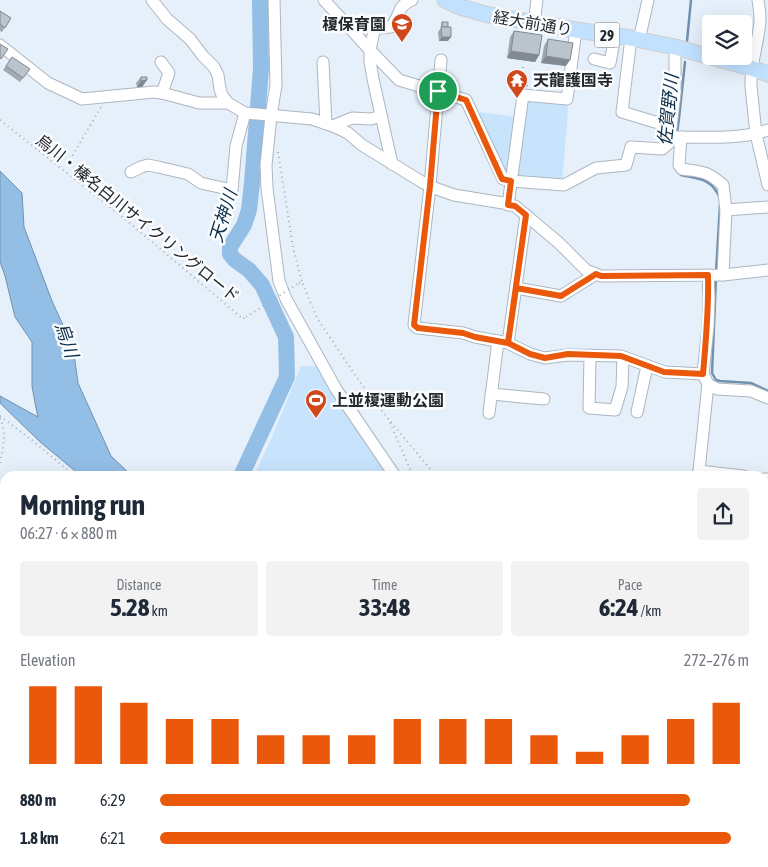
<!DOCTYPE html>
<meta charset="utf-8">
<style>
:root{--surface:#fff;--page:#f2f2f3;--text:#1f2937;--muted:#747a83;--accent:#ea580c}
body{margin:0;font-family:"Asap Condensed","Noto Sans JP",sans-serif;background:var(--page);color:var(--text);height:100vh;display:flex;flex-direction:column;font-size:19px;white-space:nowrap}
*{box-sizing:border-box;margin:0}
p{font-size:16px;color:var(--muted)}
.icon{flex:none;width:28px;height:28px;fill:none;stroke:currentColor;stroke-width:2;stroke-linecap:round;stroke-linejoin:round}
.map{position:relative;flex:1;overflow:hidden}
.panel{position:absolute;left:0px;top:471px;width:769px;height:396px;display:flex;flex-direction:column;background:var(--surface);border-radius:15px 15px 0 0;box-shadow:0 5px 20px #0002}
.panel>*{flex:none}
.tools{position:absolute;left:702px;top:15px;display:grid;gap:10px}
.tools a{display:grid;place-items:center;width:50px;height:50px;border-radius:5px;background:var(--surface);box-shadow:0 5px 20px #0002;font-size:25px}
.pin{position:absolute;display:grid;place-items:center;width:42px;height:42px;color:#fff;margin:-21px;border:2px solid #fff;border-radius:50%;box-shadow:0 1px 5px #0007}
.round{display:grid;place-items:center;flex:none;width:52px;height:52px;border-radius:5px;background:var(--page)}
.overview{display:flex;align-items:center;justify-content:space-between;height:85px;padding:0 20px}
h1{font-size:28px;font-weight:700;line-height:38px}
.metrics{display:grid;grid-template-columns:repeat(3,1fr);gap:8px;height:85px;padding:5px 20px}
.metrics div{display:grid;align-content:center;border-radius:5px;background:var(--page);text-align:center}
.metrics b{font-size:25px;font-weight:700}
.metrics small{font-size:14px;font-weight:400}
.metrics p{font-size:14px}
.chart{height:140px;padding:10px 20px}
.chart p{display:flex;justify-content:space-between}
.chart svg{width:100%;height:90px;margin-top:5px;stroke:var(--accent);stroke-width:6}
ul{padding:0 20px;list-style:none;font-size:16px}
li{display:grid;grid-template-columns:80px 60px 1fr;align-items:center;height:38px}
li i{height:12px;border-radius:6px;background:var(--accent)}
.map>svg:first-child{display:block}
.green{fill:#c8e3fc}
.water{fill:#93bee6;stroke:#7291ae}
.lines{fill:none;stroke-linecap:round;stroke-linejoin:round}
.stream{stroke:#7291ae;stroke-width:2.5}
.river{stroke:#93bee6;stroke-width:16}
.minor-casing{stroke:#adb6c0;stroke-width:13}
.major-casing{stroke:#cfcfd0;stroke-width:17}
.path{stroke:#a5adb5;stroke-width:2;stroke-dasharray:1 4;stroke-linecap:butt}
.minor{stroke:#fff;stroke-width:11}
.major{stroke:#c1e1fe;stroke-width:15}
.rail-casing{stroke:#868d94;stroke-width:4.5}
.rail{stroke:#fafcfe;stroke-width:2.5;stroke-dasharray:8;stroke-linecap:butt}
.path-bridge{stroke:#a5adb5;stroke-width:2;stroke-dasharray:1 4;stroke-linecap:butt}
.wall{fill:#a0a9b0}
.shaded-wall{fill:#828990}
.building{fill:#bac4cd;stroke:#828990}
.route-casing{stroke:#fff;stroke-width:10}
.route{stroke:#ea580c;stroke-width:6}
.labels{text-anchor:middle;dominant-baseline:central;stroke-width:5;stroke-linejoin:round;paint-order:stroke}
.shield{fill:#fafcfe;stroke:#64676a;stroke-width:1}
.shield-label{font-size:15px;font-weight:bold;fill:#24272b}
.street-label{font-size:16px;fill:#24272b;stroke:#fafcfe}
.poi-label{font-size:16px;font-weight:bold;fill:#24272b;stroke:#fafcfe;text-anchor:start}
.water-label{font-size:18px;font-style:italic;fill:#0e2f4a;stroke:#fafcfe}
</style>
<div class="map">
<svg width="768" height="867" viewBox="0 0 768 867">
<rect width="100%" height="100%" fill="#e6f0fa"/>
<g class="green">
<path d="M526,99l42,3 -1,22 -5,58 -48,-4z"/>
<path d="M480,112l37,5 -7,60 -5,-1 -26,-55z"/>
<path d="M301,366h15l76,110h-138l18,-39z"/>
<path d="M768,723v144h-61l-3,-4 60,-1v-135z"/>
<path d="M409,862h100l6,5h-107l-2,-2z"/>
</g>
<g class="water">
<path d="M0,171l22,22 2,34 28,74 21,46 5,36 33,73 21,20h-51l-42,-35 -39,-38v-7l38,21 -2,-9 -4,-22v-44l-17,-25 -10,-41 -5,-14z"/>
<path d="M523,863h62l6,4h-62z"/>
</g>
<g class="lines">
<g class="stream">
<path d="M687,41l4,-41"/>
<path d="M677,133l2,-15 6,-56"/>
<path d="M679,172l2,3c19,4 30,3 39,23"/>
<path d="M716,272l4,-67"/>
<path d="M716,278l-4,95 4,7 4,1 31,2 17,8"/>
<path d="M764,720l4,-3"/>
<path d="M670,867l2,-5"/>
</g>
<path class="river" d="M241,476l46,-99 -1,-40 -24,-52 -13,-15 -14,-10 -5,-6v-7l14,-22 5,-15 3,-27 9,-114 -1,-69"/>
<g class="minor-casing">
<g id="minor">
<path d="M152,0l15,19 23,20 13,17 11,11 4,8 2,14 2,6 6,8 17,10 67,6 21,7 15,7 14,12 60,37 15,7 17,6 49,8 12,3 44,37 27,27 15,6 122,-1 45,-5"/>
<path d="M274,0l2,85 -5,31 -5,49 1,23 12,93 7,18 50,90 59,87"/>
<path d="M324,0l46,50 29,30 67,20 37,79 8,2 53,4 32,-17 30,-3 5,-18 31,2 7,-6 6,-50v-46"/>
<path d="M758,0c1,6 2,13 2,20 -1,22 -10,43 -9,66l5,48 12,51"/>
<path d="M534,23l3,-23"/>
<path d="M631,38l-9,74 33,10 16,3"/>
<path d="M639,40l9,-40"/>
<path d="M0,45l48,38 34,16 72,-7 8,1 37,10h29"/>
<path d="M594,59l16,4 5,-27"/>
<path d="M441,60l-11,126 -16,139 4,3 45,5 12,4 33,6 22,11 15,4 23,-3 53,1 44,16 38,2"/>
<path d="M161,62l8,11 -7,20"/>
<path d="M323,62l3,62"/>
<path d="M333,126l19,-8 19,1 10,-3"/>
<path d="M674,137c31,0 64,3 94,-7"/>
<path d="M681,137l-2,28 3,4c21,3 25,2 41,16l3,25 -3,65"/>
<path d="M392,164l-19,-85 -3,-18v-11l4,-19 5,-3 12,-1c10,-11 5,-21 21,-27"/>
<path d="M131,172l10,-5 7,-2 10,2 30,7 13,9 31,7 4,-44 9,-33"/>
<path d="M508,205l15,-110 44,4 9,-69"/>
<path d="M726,210l42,-3"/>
<path d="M708,275l1,23 -1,29 -5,47 5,10 9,5 34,2 17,7"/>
<path d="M516,288l45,8 35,-22"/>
<path d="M508,343l18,-128"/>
<path d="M590,355l-1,53 26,2 7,-23 1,-30"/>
<path d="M491,394l53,5"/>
<path d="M637,412l10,-46"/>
<path d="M489,413l9,-72"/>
<path d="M699,471l44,5"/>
<path d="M697,476l2,-5 9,-87"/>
<path d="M764,479h4"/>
<path d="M764,508h4"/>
<path d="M0,609l5,-1"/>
<path d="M0,787l5,-1"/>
<path d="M764,787l4,3"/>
<path d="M128,862l3,5"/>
<path d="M226,862l3,5"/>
<path d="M329,862l5,5"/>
<path d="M715,862l4,5"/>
<path d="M0,865l10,-3"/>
<path d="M53,867l11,-5"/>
<path d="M211,867l8,-5"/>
<path d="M317,867l5,-5"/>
</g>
</g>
<g class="major-casing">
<path id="major" d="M445,0l15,7 29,8 87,15 55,8 44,9 76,21 17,6"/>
</g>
<g class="path">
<path d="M522,83l1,-20"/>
<path d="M0,120l131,104 112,95 3,-2"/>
<path d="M278,152l15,95 9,35"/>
<path d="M70,160l31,-53"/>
<path d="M299,283l3,-1 15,36 40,60 32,42 24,56"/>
<path d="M0,416l33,25 42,35"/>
<path d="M0,418c7,17 3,28 0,46"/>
<path d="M391,422l45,54"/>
<path d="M357,862l4,5"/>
<path d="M701,862l3,5"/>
</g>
<use href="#minor" class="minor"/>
<use href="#major" class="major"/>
<g class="rail-casing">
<g id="rail">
<path d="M764,578l4,1"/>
<path d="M764,592l4,-1"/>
<path d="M0,745l5,-2"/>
<path d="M0,762l5,-1"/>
</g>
</g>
<use href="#rail" class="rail"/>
<path class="path-bridge" d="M246,317l53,-34"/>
</g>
<g class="wall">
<path d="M0,11l11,7 -9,14 -2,-1z"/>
<path d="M442,22l6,19h-9l-1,-9 3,-4v-4z"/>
<path d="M514,31l25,24 -4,7 -28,-4 3,-21z"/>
<path d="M548,39l18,27 -25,-3 3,-17z"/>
<path d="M12,57l18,12 -10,13 -17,-12z"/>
<path d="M141,77l6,3 -5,7h-5l-1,-4z"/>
<path d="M5,708v11l-1,1 -2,-8z"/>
</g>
<g class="shaded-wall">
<path d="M442,37h9l-3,4h-9z"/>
<path d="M511,51l28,4 -4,7 -28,-4z"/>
<path d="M546,56l24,4 -4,6 -25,-3z"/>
<path d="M147,80l-5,7h-5l4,-6z"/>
<path d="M521,86h6l-2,2h-6z"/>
</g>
<g class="building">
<path d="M0,11l11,7 -6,10 -5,-4z"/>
<rect x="442" y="22" width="6" height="5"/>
<path d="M441,27h10v10h-9z"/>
<path d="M514,31l28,4 -3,20 -28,-4z"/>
<path d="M548,39l25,4 -3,17 -24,-4z"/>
<path d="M0,44l8,5 -7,10 -1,-1z"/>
<path d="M12,57l18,12 -7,9 -17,-12z"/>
<path d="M141,77h6v3l-6,1z"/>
<rect x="521" y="82" width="6" height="4"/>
</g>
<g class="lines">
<g class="route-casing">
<path id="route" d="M438,91l-8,95 -16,139 4,3 45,5 12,4 33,6 8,-55 45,8 35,-22 5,2 107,-1c1,33 -2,66 -5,99l-39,-2 -43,-16 -53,-2 -23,4 -15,-4 -22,-11 18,-128 -11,-9 -7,-1 3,-24 -9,-2 -36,-79 -28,-9"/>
</g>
<use href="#route" class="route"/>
</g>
<defs>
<g id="school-pin" transform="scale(1.125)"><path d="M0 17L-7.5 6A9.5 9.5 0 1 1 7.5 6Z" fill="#d0471c" stroke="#fafcfe"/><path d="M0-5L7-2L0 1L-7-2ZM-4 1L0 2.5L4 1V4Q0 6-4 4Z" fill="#fff"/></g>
<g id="temple-pin" transform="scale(1.125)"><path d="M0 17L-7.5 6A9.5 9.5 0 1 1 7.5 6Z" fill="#d0471c" stroke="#fafcfe"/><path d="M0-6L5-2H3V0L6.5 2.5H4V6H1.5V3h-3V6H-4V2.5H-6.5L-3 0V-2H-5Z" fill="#fff"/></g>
<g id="stadium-pin" transform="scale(1.125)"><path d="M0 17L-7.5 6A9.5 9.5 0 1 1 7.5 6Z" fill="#d0471c" stroke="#fafcfe"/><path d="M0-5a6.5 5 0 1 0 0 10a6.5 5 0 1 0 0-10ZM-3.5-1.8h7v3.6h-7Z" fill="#fff"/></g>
</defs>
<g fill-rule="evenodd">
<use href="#school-pin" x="402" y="24"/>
<use href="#temple-pin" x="517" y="80"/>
<use href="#stadium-pin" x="316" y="400"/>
</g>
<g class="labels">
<rect class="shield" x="594.5" y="22.5" width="25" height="25" rx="4"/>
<g class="shield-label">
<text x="607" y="35">29</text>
</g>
<g class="street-label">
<text transform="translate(533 23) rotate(10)">経大前通り</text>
<text transform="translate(138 218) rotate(39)">烏川・榛名白川サイクリングロード</text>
</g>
<g class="poi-label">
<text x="386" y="24" text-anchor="end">榎保育園</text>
<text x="533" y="80">天龍護国寺</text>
<text x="332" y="400">上並榎運動公園</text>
</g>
<g class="water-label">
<text transform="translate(668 110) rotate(-84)">佐賀野川</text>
<text transform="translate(223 216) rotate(-73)">天神川</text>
<text transform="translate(67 340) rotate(71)">烏川</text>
</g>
</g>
</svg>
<div class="tools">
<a><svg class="icon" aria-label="layers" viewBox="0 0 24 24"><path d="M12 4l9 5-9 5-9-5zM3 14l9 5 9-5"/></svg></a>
</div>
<div class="pin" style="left:438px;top:91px;background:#1e9e55"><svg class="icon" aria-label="arrive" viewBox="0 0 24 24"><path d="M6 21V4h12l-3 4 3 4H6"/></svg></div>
<section class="panel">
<div class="overview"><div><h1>Morning run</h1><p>06:27 · 6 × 880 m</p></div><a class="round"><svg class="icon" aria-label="share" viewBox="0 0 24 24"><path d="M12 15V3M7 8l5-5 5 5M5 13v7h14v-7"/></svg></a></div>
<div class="metrics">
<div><p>Distance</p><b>5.28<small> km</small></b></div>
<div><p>Time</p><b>33:48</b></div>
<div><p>Pace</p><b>6:24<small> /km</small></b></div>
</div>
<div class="chart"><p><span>Elevation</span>272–276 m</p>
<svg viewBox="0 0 160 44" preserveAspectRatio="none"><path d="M5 44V6M15 44V6M25 44V14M35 44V22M45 44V22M55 44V30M65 44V30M75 44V30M85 44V22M95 44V22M105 44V22M115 44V30M125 44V38M135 44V30M145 44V22M155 44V14"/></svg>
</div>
<ul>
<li><b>880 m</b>6:29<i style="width:90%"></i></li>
<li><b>1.8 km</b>6:21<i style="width:97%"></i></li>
</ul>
</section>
</div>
